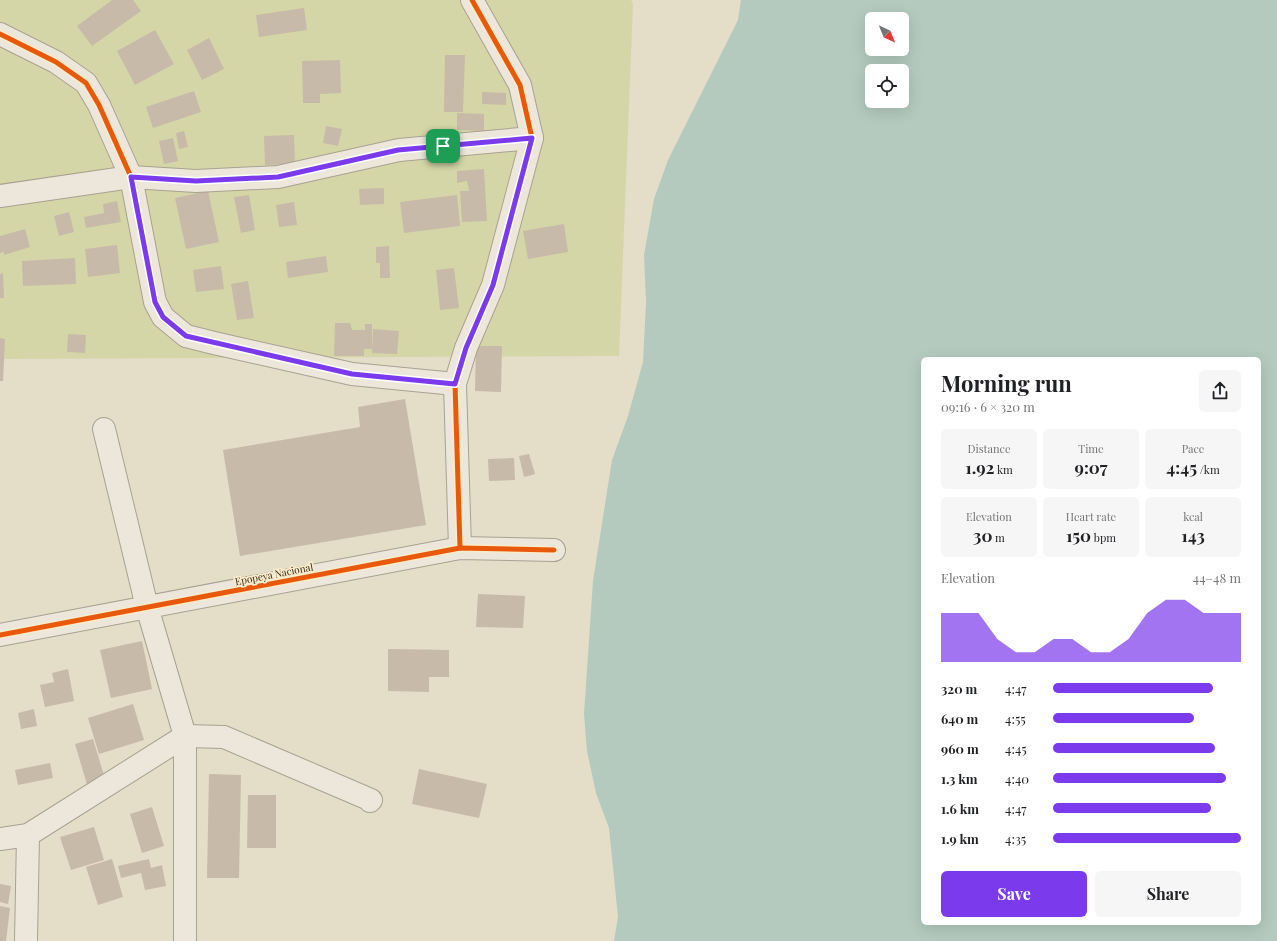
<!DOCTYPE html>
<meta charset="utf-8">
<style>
:root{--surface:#fff;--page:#f6f6f6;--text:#202124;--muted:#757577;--accent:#7c3aed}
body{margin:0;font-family:"Playfair Display",serif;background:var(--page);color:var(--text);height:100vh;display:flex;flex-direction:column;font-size:15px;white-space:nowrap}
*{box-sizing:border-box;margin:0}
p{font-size:13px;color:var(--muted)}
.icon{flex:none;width:22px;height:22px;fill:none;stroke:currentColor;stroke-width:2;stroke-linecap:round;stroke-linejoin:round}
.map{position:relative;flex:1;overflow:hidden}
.side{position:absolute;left:921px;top:357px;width:340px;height:568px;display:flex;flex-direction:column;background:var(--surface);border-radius:6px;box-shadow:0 4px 16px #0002}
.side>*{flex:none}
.needle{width:26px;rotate:137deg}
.tools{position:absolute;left:865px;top:12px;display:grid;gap:8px}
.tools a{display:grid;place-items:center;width:44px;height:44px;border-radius:6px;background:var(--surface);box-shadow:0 4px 16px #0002;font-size:20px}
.pin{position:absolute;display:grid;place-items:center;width:34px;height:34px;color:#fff;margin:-17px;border-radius:8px;box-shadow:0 2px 6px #0006}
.round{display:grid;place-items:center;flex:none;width:42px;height:42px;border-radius:6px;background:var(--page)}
.headline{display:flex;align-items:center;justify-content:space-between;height:68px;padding:0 20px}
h1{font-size:22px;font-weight:700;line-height:30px}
.stats{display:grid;grid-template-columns:repeat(3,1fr);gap:6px;height:68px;padding:4px 20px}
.stats div{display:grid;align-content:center;border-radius:6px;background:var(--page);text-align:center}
.stats b{font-size:17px;font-weight:700}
.stats small{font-size:11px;font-weight:400}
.stats p{font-size:11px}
.chart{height:112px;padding:8px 20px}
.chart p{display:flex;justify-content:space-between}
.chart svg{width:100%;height:72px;margin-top:4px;fill:var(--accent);opacity:.7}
.cta{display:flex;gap:8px;margin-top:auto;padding:8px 20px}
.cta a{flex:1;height:46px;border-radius:6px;background:var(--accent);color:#fff;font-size:16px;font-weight:700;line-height:46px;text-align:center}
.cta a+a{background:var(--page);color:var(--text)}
ul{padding:0 20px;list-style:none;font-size:13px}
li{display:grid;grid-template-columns:64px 48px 1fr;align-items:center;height:30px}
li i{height:10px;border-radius:5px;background:var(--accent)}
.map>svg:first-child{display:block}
.green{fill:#d4d6a8}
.water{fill:#b4cabe;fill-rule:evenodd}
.building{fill:#c8baa8}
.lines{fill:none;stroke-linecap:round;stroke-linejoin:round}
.minor-casing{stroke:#a9a192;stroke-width:24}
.minor{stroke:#ece7da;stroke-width:22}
.cycleway-casing{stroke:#f8eccb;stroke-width:8}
.cycleway{stroke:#e8590c;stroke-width:5}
.route-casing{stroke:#fff;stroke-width:8}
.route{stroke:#7c3aed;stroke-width:5}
.labels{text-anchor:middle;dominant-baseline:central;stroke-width:3.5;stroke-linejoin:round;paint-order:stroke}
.street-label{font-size:10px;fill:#37291a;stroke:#f8eccb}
</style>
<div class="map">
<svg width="1277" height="941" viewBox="0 0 1277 941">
<rect width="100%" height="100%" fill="#e4ddc8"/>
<path class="green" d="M0,0h631l2,4 -14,352 -619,3z"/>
<path class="water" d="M741,0h536v941h-663l4,-24 -9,-89 -13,-35 -9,-42 -3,-37 9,-133 19,-121 16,-44 15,-54 3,-59 -2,-48 10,-56 14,-39 70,-140zM872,19h30v30h-30zM872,71h30v30h-30zM923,359h336v564h-336z"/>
<g class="building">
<path d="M112,0h21l8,11 -49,35 -15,-20z"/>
<path d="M304,8l3,22 -48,7 -3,-22z"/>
<path d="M155,30l19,34 -39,21 -18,-34z"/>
<path d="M209,38l15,31 -22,11 -15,-30z"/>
<path d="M445,55h20l-2,57h-19z"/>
<path d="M340,60l1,33 -21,1v9h-17l-1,-42z"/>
<path d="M194,91l7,21 -48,16 -7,-21z"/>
<path d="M482,92l24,1v12l-24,-1z"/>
<path d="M457,113l27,1v17l-27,-1z"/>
<path d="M326,126l16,3 -4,17 -15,-3z"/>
<path d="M184,131l4,16 -9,2 -3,-16z"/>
<path d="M294,135l1,29 -30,1 -1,-29z"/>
<path d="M173,138l5,23 -14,3 -5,-23z"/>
<path d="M484,169l3,52 -25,1 -2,-31h9l-2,-10 -10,2v-12z"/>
<path d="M384,188v16l-24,1 -1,-16z"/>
<path d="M208,191l11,51 -33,7 -11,-51z"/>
<path d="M249,195l6,35 -14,3 -7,-36z"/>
<path d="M457,195l3,31 -56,7 -4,-31z"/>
<path d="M117,201l4,21 -35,6 -2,-11 20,-4 -1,-9z"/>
<path d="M294,202l3,23 -18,2 -3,-22z"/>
<path d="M69,212l5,20 -15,4 -5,-20z"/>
<path d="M564,224l4,28 -40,7 -5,-28z"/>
<path d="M25,229l5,18 -26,8v-3l-4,1v-17z"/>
<path d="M117,245l3,28 -32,4 -3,-28z"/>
<path d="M389,246l1,32h-10v-15h-4v-16z"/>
<path d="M326,256l2,16 -40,6 -2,-16z"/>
<path d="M75,258l1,26 -53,2 -1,-25z"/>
<path d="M221,266l3,23 -28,3 -3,-22z"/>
<path d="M454,268l5,40 -19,2 -4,-40z"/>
<path d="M3,273l1,25h-4v-24z"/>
<path d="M248,281l6,37 -17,2 -6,-36z"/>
<path d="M335,323h15l2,7h13v-6h7v25h-8v7h-30z"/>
<path d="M373,329l26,2 -2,23 -25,-1z"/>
<path d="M68,334l18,1 -1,18 -18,-1z"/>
<path d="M0,338l5,1 -2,42h-3z"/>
<path d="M476,346h26l-1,46 -26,-1z"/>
<path d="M405,399l21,126 -186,31 -17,-106 137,-23 -2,-20z"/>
<path d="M529,454l6,20 -11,3 -5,-21z"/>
<path d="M514,458l1,22 -26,1 -1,-22z"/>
<path d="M478,594l47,2 -2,32 -47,-1z"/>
<path d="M142,641l10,48 -41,9 -11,-48z"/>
<path d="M388,649l61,1v27h-20v15l-41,-1z"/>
<path d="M68,669l6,32 -29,6 -5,-22 14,-3 -2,-9z"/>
<path d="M133,704l11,36 -45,14 -11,-36z"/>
<path d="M34,709l3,17 -16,3 -3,-16z"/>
<path d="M93,739l13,43 -18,6 -13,-44z"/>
<path d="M50,763l3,15 -35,7 -3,-15z"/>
<path d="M419,769l68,15 -8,34 -67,-14z"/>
<path d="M209,774l32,1 -2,103h-32z"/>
<path d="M248,795h28v53h-29z"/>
<path d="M152,807l12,39 -22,7 -12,-39z"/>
<path d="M94,827l10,33 -33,10 -11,-33z"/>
<path d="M112,859l11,38 -25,8 -12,-38z"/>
<path d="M149,859l2,9 11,-3 4,21 -21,4 -4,-17 -20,5 -3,-12z"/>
<path d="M0,884l11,2 -3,18 -8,-2z"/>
<path d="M0,906l10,2 -4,33h-6z"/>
</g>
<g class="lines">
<g class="minor-casing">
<g id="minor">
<path d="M0,34l56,28 30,21 13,22 32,72 24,125 8,15 23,19 28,7 138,31 103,10"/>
<path d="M0,196l131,-19 65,4 82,-4 121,-27 133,-12"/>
<path d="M104,429l43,178 38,129v205"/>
<path d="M460,548l-5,-164 11,-36 27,-63 39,-147 -12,-53 -48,-85"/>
<path d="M0,635l460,-87 94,2"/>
<path d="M0,839l28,-4 157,-99 39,1 147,63 -1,1"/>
<path d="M26,941l2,-106"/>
</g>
</g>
<use href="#minor" class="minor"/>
<g class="cycleway-casing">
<g id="cycleway">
<path d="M0,34l56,28 30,21 13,22 32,72 24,125 8,15 23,19 28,7 138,31 103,10"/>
<path d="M460,548l-5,-164 11,-36 27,-63 39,-147 -12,-53 -48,-85"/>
<path d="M0,635l460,-87 94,2"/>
</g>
</g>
<use href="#cycleway" class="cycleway"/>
</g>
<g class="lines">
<g class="route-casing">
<path id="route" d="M532,138l-39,147 -27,63 -11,36 -103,-10 -166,-38 -23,-19 -8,-15 -24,-125 65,4 82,-4 120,-27z"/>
</g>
<use href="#route" class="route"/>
</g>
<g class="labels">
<g class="street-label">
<text transform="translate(274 574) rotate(-11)">Epopeya Nacional</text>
</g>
</g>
</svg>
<div class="tools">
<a><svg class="needle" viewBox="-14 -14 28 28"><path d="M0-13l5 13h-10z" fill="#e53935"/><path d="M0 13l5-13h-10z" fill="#757577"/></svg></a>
<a><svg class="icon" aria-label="locate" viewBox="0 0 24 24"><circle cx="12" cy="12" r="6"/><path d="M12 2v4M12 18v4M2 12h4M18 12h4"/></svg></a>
</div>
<div class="pin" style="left:443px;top:146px;background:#1e9e55"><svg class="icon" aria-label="arrive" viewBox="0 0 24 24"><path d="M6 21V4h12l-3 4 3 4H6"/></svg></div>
<section class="side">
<div class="headline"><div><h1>Morning run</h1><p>09:16 · 6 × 320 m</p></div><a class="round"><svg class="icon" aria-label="share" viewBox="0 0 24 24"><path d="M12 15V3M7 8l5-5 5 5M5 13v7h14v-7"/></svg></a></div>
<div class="stats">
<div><p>Distance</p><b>1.92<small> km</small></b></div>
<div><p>Time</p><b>9:07</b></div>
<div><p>Pace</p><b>4:45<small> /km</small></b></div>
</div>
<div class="stats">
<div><p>Elevation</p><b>30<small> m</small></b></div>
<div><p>Heart rate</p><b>150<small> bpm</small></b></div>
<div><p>kcal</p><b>143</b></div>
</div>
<div class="chart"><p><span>Elevation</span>44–48 m</p>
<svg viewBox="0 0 160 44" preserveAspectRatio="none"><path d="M0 44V14L10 14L20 14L30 30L40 38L50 38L60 30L70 30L80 38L90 38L100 30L110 14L120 6L130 6L140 14L150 14L160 14V44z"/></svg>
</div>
<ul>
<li><b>320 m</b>4:47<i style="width:85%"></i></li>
<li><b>640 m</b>4:55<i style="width:75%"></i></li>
<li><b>960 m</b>4:45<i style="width:86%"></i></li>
<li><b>1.3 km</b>4:40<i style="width:92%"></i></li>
<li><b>1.6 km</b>4:47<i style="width:84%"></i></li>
<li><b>1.9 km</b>4:35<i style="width:100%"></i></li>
</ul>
<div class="cta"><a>Save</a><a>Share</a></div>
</section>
</div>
